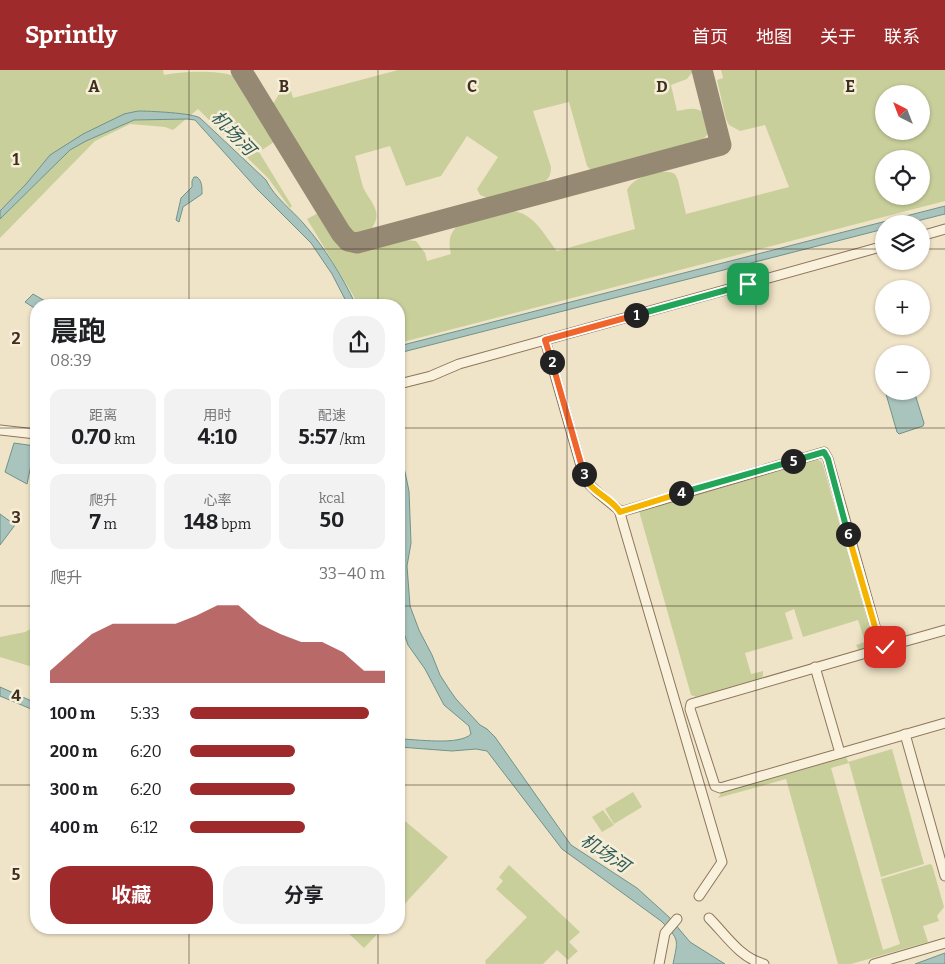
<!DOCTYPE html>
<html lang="zh">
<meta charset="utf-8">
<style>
:root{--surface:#fff;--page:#f2f2f2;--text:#202124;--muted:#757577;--accent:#9e2a2b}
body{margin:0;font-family:Bitter,"Noto Sans SC",serif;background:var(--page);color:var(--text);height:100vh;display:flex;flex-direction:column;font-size:19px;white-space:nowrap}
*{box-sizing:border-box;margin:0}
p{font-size:16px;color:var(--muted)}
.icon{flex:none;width:28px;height:28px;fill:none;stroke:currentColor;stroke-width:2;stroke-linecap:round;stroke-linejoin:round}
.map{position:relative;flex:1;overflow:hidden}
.sheet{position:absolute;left:30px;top:229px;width:375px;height:635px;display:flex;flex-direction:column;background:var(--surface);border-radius:20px;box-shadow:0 1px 4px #0004}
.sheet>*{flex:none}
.needle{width:32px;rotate:318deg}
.controls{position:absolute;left:875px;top:15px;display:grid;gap:10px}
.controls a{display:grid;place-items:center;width:55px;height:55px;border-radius:50%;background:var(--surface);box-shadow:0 1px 4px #0004;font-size:25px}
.pin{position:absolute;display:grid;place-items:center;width:42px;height:42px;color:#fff;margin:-21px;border-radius:10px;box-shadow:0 2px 8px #0006}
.km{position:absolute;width:25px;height:25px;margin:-12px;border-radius:50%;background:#222;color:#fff;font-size:14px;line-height:25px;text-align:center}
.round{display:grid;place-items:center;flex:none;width:52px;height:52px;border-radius:20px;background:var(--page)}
.head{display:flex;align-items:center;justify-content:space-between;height:85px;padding:0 20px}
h1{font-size:28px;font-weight:700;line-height:38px}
.stats{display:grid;grid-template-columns:repeat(3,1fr);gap:8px;height:85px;padding:5px 20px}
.stats div{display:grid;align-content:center;border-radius:12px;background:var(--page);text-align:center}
.stats b{font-size:21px;font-weight:700}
.stats small{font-size:14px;font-weight:400}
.stats p{font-size:14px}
.chart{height:140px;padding:10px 20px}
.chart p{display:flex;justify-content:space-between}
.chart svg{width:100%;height:90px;margin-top:5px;fill:var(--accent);opacity:.7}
.primary-button{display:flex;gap:10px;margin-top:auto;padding:10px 20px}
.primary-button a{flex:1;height:58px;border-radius:20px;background:var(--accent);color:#fff;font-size:20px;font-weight:700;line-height:58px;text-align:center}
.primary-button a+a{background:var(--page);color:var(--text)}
ul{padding:0 20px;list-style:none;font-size:16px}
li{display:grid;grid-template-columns:80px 60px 1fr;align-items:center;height:38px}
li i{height:12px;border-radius:6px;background:var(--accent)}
header{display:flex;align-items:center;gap:30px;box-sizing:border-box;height:70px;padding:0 25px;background:var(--accent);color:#fff}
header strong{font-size:24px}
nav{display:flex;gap:28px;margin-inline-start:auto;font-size:18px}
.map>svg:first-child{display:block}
.green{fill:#c9cf9b;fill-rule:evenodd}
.water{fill:#a9c4bc;stroke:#6f938a}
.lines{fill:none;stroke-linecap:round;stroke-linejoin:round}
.taxiway{stroke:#968974;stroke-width:21}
.minor-casing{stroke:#8d765c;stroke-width:11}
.minor{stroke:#faf1dc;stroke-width:9}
.split-1-casing{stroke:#fff;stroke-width:10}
.split-2-casing{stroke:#fff;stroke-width:10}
.split-3-casing{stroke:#fff;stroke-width:10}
.split-4-casing{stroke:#fff;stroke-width:10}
.split-5-casing{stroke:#fff;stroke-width:10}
.split-6-casing{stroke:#fff;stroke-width:10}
.split-7-casing{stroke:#fff;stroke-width:10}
.split-1{stroke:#22a559;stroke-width:6}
.split-2{stroke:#f0652b;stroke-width:6}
.split-3{stroke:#f0652b;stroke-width:6}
.split-4{stroke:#f5b400;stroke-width:6}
.split-5{stroke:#22a559;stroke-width:6}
.split-6{stroke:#22a559;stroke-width:6}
.split-7{stroke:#f5b400;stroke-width:6}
.grid{fill:none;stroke:#3d2e20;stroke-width:1;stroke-opacity:0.55}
.labels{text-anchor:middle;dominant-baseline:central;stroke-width:5;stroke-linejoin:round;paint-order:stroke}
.water-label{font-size:18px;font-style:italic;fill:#2f5d5a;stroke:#f7eed8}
.grid-label{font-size:16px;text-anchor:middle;font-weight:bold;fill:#3d2e20;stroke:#f7eed8;stroke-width:5;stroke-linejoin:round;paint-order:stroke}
</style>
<header>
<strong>Sprintly</strong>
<nav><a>首页</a><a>地图</a><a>关于</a><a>联系</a></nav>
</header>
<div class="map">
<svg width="945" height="894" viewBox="0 0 945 894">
<rect width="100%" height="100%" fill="#f0e4c8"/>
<g class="green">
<path d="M0,0h163l1,5c19,-4 54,-5 70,1l40,66 -15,10 33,54 -2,2 -22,-30 -70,-69 -25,21 -8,-3 -35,-3 -35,17 -95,97z"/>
<path d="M398,0h296l-7,9 -16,6 6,26c14,-3 23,-5 33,8v12l-8,10 -104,28 -7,1 -4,-4 -18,-64 -36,9 18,56c0,8 -2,12 -9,17l-52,15 -10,-4 -3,-6 21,-32 -31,-21 -26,40 -35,10 -16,-40 -35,10c3,10 5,21 8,31 6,14 20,23 10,39 -2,5 -7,8 -12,8 -8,1 -12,-2 -17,-8l-69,-116 -2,-6 6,-10 12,-3 2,7z"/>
<path d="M721,0h224v131l-546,142v-38h-40l-52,-86 11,-6c13,20 20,41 48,37 8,-1 15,-5 23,-6 9,-3 17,-5 27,-3l9,12 2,8 24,-7c-3,-12 -2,-22 9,-30l50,-13c23,0 34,24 47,40l78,-22 -8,-39c5,-13 37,-23 48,-16l3,6 8,34 103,-27 -24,-62 -25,6 -11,-6 -3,-6 -9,-39 6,-2zM884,24h37v37h-37zM884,89h37v37h-37z"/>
<path d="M817,390l4,1 2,4 51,179c-4,6 -9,6 -16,5l-2,-4 9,-3 -7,-22 -55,17 -9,-28 -9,4 8,26 -48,14 6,21 12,-3v5l-3,4 -64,17 -5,-2 -52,-184z"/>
<path d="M36,556v42l-36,-11v-20l25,-5z"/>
<path d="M892,679l32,115 -43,13 -32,-114 -18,5 52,182 17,-6 -19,-65 49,-15 2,1 12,42 -7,9 2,5 -16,5 5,16 -77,22h-13l-52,-185 -68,19 4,-6 3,-1 121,-35 2,6z"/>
<path d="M633,722l9,15 -28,17 -9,-15z"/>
<path d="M603,740l11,15 -12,7 -10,-15z"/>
<path d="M399,746l49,41 -49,53z"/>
<path d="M509,795l71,67 -11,10 9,9 -10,9 -11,-10 -14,14h-57l-1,-3 42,-44 -31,-28 7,-8 -4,-4z"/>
<path d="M343,858h40l-19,20z"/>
</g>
<g class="water">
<path d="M138,41c11,0 55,2 62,7l66,62c9,18 25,29 38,44 21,24 38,52 52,81h-8l-16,-31 -21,-31 -54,-54 -62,-69 -8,-1 -53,1 -48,21 -16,9 -70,69v-8l26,-27 24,-29 33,-21 41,-20z"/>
<path d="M194,107h3c5,4 5,10 5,17l-19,13 -4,15 -3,-2 5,-22 11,-11v-6z"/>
<path d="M945,136v8l-40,10h-21v5l-485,124v-7z"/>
<path d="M33,224l19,11h-16v4l-11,-7z"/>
<path d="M889,321h25l10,32 -1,3 -24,8 -2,-2 -11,-38z"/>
<path d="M14,373l21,3 -8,38 -22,-12z"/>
<path d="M399,374l10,47 2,52 -4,23 3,40 9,24 13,25 8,20 9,14 7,10 24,26 7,4 8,8 76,108 66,43 32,29 21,25 35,22h-52c5,-25 7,-24 -12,-43l-99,-72 -75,-98 -11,-2 -24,2 -53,-4v-8c17,0 60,7 72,-5l-2,-8 -25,-21 -19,-36 -17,-24 -7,-20 -2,-17z"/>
<path d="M0,444l15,11 -15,20z"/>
<path d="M0,617l36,16v8l-36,-15z"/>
<path d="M945,883v11h-30z"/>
</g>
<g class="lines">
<path class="taxiway" d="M241,0l100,163 7,8 9,2 364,-98 -19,-75"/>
<g class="minor-casing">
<g id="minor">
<path d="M921,166l24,-7"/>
<path d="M545,270l40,140 12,12 22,18 103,352 -23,34"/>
<path d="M399,314l32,-8 28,-12 425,-118"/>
<path d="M0,360l36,4"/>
<path d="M620,442l204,-60 4,7 52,185 5,3 60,-17"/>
<path d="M880,574l-7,7 -182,53 -1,5 25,77 5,2 225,-65"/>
<path d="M815,597l25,86"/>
<path d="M905,664l40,142"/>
<path d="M709,848c17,17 31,40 55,46"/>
<path d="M659,894l6,-31 12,-14"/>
<path d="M874,894l71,-21"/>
</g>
</g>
<use href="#minor" class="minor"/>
</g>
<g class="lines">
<g class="split-1-casing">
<path id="split-1" d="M636,245l112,-31"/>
</g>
<g class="split-2-casing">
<path id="split-2" d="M552,292l-7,-22 91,-25"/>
</g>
<g class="split-3-casing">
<path id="split-3" d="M552,292l32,112"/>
</g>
<g class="split-4-casing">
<path id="split-4" d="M584,404c5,18 27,23 36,38l61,-19"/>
</g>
<g class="split-5-casing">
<path id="split-5" d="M681,423l112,-32"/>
</g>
<g class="split-6-casing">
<path id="split-6" d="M793,391l31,-9 4,7 20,75"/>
</g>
<g class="split-7-casing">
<path id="split-7" d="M848,464l32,110 5,3"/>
</g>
<use href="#split-1" class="split-1"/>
<use href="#split-2" class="split-2"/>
<use href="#split-3" class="split-3"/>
<use href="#split-4" class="split-4"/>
<use href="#split-5" class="split-5"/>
<use href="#split-6" class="split-6"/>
<use href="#split-7" class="split-7"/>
</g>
<path class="grid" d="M189,0v235M378,0v235M567,0v894M756,0v894M0,179h884M921,179h24M0,358h36M399,358h546M0,536h36M399,536h546M0,715h36M399,715h546M189,858v36M378,858v36"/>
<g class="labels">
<g class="water-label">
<text transform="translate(233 63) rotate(46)">机场河</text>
<text transform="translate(605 783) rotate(34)">机场河</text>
</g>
</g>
<g class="grid-label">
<text x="94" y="22">A</text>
<text x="284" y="22">B</text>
<text x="472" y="22">C</text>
<text x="662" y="22">D</text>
<text x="850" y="22">E</text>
<text x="16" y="95">1</text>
<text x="16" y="274">2</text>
<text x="16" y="453">3</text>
<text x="16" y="631">4</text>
<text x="16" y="810">5</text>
</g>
</svg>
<div class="controls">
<a><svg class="needle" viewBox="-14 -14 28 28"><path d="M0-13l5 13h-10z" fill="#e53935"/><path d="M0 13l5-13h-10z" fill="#757577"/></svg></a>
<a><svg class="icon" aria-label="locate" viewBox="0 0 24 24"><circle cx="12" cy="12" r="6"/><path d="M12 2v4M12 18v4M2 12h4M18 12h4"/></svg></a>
<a><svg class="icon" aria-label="layers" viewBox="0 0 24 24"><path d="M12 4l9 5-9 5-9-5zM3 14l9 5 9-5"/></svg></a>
<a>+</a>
<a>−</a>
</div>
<div class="pin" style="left:748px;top:214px;background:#1e9e55"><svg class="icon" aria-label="arrive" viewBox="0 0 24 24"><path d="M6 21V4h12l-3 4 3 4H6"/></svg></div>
<div class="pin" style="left:885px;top:577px;background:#d93025"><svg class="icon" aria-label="check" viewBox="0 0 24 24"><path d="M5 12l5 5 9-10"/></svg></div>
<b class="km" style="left:636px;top:245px">1</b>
<b class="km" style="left:552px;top:292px">2</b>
<b class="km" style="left:584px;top:404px">3</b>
<b class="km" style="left:681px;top:423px">4</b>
<b class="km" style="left:793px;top:391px">5</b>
<b class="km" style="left:848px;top:464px">6</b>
<section class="sheet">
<div class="head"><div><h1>晨跑</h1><p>08:39</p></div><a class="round"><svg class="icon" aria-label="share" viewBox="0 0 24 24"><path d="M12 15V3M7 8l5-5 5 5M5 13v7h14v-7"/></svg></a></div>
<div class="stats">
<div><p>距离</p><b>0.70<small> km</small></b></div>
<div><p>用时</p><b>4:10</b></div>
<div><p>配速</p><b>5:57<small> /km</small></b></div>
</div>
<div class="stats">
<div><p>爬升</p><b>7<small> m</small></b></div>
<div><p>心率</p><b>148<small> bpm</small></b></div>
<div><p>kcal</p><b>50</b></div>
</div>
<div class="chart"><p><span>爬升</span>33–40 m</p>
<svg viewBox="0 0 160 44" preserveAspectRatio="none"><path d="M0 44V38L10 29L20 20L30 15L40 15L50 15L60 15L70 11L80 6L90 6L100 15L110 20L120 24L130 24L140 29L150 38L160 38V44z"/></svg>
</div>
<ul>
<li><b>100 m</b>5:33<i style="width:92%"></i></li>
<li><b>200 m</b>6:20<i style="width:54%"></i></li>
<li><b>300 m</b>6:20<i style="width:54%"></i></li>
<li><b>400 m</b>6:12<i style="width:59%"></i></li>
</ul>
<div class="primary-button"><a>收藏</a><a>分享</a></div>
</section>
</div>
